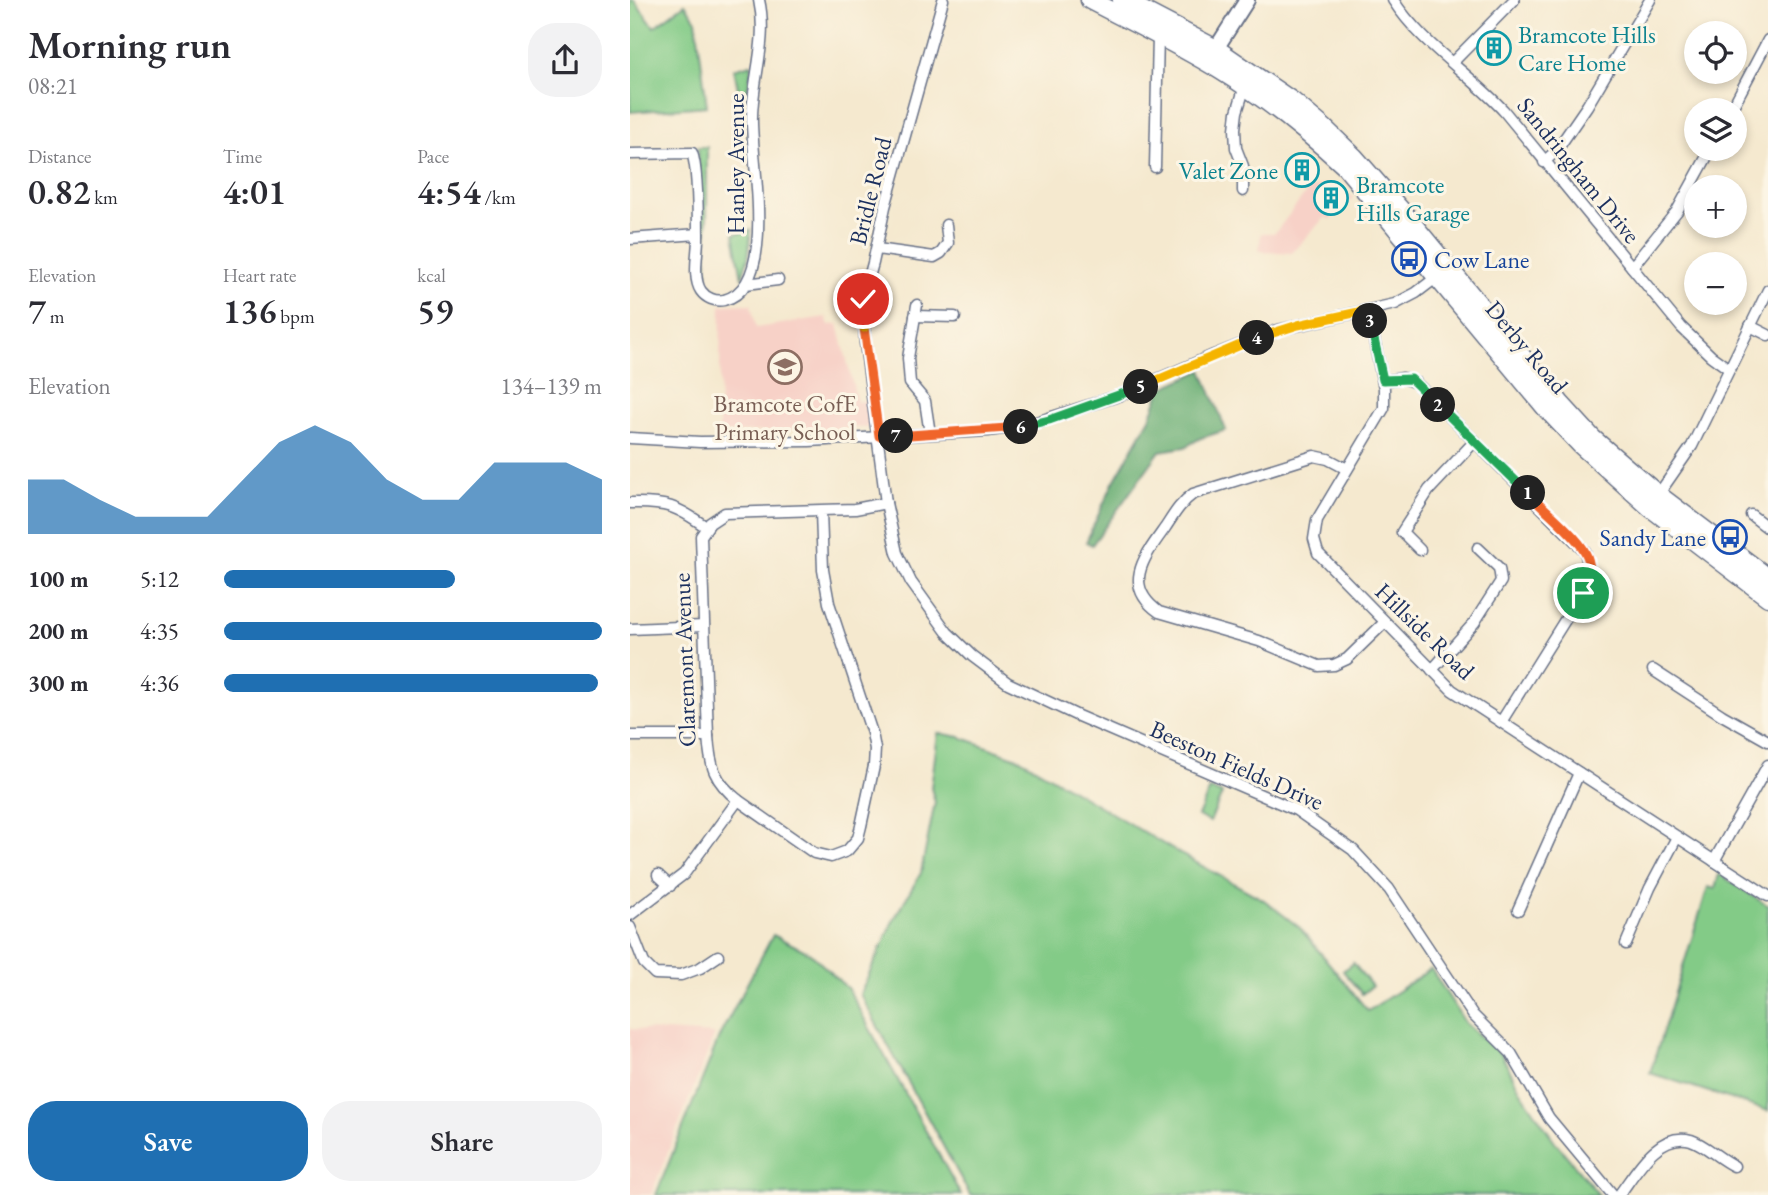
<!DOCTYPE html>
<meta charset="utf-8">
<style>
:root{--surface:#fff;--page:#f2f2f3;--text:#2b2b33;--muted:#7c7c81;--accent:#1f6fb2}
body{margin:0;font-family:"EB Garamond",serif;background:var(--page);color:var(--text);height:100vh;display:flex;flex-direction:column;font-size:26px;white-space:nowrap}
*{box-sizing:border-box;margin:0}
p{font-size:23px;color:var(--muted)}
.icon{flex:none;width:38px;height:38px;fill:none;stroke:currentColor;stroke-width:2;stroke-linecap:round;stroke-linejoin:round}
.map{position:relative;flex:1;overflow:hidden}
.details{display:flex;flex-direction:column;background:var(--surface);width:630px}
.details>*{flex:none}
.tools{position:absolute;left:1054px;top:21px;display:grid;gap:14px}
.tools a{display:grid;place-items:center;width:63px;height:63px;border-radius:50%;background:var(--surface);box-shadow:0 4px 10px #0003;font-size:35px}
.pin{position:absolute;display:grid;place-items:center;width:60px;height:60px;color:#fff;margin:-30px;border:4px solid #fff;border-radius:50%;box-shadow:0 2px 7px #0007}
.km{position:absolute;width:35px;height:35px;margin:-18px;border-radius:50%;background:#222;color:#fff;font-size:19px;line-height:35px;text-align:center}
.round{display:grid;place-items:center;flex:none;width:74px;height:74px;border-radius:28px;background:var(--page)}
.overview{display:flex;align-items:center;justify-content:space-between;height:119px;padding:0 28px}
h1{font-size:38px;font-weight:600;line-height:52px}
.figures{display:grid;grid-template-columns:repeat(3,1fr);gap:10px;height:119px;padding:7px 28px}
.figures div{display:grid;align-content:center}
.figures b{font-size:35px;font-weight:600}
.figures small{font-size:19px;font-weight:400}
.figures p{font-size:19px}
.chart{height:196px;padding:14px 28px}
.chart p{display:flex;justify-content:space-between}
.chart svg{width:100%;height:126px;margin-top:7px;fill:var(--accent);opacity:.7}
.button{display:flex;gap:14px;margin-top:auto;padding:14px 28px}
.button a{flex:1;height:80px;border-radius:28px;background:var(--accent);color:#fff;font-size:28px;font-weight:600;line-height:80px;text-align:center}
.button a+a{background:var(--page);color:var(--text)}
ul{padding:0 28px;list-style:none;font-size:23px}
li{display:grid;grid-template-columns:112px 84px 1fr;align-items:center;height:52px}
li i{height:18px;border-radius:9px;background:var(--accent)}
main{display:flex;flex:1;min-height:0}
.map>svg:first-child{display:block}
.built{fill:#f7d1c7}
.green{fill:#83cb87;stroke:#4f7d72;stroke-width:2}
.forest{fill:#6aaf74;stroke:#426f69;stroke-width:2}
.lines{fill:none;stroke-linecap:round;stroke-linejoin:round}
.street-casing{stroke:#677086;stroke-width:13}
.secondary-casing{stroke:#677086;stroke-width:18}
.highway-casing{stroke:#677086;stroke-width:21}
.street{stroke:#fff;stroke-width:10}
.secondary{stroke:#fff;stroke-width:14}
.highway{stroke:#fff;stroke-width:18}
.split-1-casing{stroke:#fff;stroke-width:14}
.split-2-casing{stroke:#fff;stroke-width:14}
.split-3-casing{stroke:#fff;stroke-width:14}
.split-4-casing{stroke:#fff;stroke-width:14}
.split-5-casing{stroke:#fff;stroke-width:14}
.split-6-casing{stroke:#fff;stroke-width:14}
.split-7-casing{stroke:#fff;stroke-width:14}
.split-8-casing{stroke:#fff;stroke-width:14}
.split-9-casing{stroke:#fff;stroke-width:14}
.split-1{stroke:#f0652b;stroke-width:9}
.split-2{stroke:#22a559;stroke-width:9}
.split-3{stroke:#22a559;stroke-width:9}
.split-4{stroke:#f5b400;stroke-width:9}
.split-5{stroke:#f5b400;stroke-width:9}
.split-6{stroke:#22a559;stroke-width:9}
.split-7{stroke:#f0652b;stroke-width:9}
.split-8{stroke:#f0652b;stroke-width:9}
.split-9{stroke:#f5b400;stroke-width:9}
.labels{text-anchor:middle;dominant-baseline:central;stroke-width:6;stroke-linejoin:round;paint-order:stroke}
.culture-label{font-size:24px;fill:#0d838f;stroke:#fcf5e5;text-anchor:start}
.street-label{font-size:24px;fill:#1b2f5e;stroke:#fcf5e5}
.transit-label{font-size:24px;fill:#164399;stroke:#fcf5e5;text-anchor:start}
.education-label{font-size:24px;fill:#785e54;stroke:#fcf5e5}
</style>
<main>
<section class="details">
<div class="overview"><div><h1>Morning run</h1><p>08:21</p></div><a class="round"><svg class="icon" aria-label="share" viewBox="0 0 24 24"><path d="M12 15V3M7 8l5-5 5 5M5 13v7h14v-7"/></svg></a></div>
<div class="figures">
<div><p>Distance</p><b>0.82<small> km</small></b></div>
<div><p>Time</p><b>4:01</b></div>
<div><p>Pace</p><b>4:54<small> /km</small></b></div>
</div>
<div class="figures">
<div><p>Elevation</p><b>7<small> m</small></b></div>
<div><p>Heart rate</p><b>136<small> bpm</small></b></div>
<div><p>kcal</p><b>59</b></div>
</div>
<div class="chart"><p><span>Elevation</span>134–139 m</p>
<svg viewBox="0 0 160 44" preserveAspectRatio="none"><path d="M0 44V25L10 25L20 32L30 38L40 38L50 38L60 25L70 12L80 6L90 12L100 25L110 32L120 32L130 19L140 19L150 19L160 25V44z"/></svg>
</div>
<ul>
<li><b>100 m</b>5:12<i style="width:61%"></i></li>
<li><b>200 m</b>4:35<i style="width:100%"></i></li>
<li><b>300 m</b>4:36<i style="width:99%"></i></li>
</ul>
<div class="button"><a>Save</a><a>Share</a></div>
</section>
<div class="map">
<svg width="1138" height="1195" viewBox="0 0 1138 1195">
<rect width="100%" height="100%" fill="#fcf5e5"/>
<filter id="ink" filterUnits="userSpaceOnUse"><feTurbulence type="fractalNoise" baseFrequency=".0143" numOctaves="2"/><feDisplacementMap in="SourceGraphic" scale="14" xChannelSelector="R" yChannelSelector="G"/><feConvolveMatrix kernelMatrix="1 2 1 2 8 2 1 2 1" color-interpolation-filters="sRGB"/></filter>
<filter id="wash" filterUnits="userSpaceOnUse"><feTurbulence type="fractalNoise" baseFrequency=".00686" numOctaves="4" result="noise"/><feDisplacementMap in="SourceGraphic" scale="28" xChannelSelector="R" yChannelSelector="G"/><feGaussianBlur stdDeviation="1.57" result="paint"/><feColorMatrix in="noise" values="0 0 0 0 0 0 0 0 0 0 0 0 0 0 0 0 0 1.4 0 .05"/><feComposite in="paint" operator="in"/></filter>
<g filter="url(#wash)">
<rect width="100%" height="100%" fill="#f5e9cf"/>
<g class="built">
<path d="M695,184l29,13 -24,23 -5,-3 -33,36 -33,-2 2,-18h14l34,-44z"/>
<path d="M121,304l5,24 70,-11 3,8 9,-1 19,78 13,-2 3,27 -154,6 2,-128z"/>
<path d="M0,1029l85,5 -64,161h-21z"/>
</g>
<g class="green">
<path d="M0,0h4l20,27 31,-23 11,16 11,86 -77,6z"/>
<path d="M121,64l1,2 -9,47 -9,-44z"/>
<path d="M68,147h9v136l14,10 12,-2c-12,7 -25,8 -31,-7z"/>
<path d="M121,230l-3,28 -6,20 -8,-44z"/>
<path d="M308,733l22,4 60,22 162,96 82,45 36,28 68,83 63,-42 35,55 35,30 20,38 35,51 43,52h-629l-110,-201 33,-73 28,-48 14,-71 -4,-14z"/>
<path d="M580,789l12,5 -12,28 -12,-6z"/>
<path d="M1089,874l49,32v205l-118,-38 58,-186 7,2z"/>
<path d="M143,935l37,18 38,36 113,206h-305l64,-160z"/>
<path d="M723,963l19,23 -10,8 -19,-23z"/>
</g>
<path class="forest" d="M572,370l24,60 -25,8 -16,9 -25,4 -68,94 -6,-3 27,-59 37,-65 11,-29z"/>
</g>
<g filter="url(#ink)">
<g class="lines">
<g class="street-casing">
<g id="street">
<path d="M313,0l-58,207 -12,56 -10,36 2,44 21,160 11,50 14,29 36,50 25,24 36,27 70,33 218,94 57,40 36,39 84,126 38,38 38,65 64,77"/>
<path d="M763,0c28,44 76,73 111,111l177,216 30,29 18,13"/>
<path d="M823,62l61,-62"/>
<path d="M1101,110l37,-70"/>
<path d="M0,154l62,-1c6,15 6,67 6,85 0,15 -6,40 3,53 5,7 14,11 23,9 56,-14 26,-143 28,-184 1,-40 16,-76 7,-116"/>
<path d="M914,162l12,-11 31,-45 63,-106"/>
<path d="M525,167l3,-131"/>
<path d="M613,191v-25l-7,-18 -1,-19 2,-17 8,-26"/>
<path d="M0,239l68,-5"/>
<path d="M247,249l57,8 7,-4 7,-10 -2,-18"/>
<path d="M1002,267l45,-56 34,-62"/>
<path d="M116,284l32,-4"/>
<path d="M287,305l-9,53 2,25 15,18 5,33"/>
<path d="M738,310l16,78v20l-67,112 -3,19 4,14 134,137 316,206"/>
<path d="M285,316l40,1"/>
<path d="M1120,326l18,9"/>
<path d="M753,381l20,-3 13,5 169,168 5,21 -3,13 -86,137"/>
<path d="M0,438l70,4 109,-1 179,-10 36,-5 97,-31 93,-40 64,-25 117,-26 21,-11 21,-16"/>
<path d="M717,469l-19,-10 -14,-3 -121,38c-13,9 -20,22 -28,34 -20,28 -44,57 -6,84l100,29 60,25 15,-1 13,-6 38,-37"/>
<path d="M1028,495l34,-49 76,-156"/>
<path d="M0,503c36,-1 47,3 76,24"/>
<path d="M191,511l2,59 6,33 43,130 3,16 -1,17 -13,60 -3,12 -11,13 -16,6 -17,-4 -76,-53c-24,-19 -28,-34 -30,-64l-7,-200 9,-13 15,-10 130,-4 31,-6"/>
<path d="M1121,515l17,13"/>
<path d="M790,550l-18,-18 27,-42 46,-49"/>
<path d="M0,629l74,-3"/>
<path d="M802,670l42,-47 27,-42 -2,-13 -21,-20"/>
<path d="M1023,670l69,45 46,26"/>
<path d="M0,736h78"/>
<path d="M1084,861l54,-96"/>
<path d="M28,875l12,11"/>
<path d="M888,910l61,-137"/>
<path d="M0,915l54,-41 54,-74"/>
<path d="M0,927l14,36 11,11 26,1 19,-7 18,-12"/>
<path d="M996,944l24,-56 27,-51"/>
<path d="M989,1195c16,-21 38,-64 72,-55 15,5 28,19 43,26"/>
</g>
</g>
<g class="secondary-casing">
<path id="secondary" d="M580,58l37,-58"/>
</g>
<g class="highway-casing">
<g id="highway">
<path d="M460,0c44,23 90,45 132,71 44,27 85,60 123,95l201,242 35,37 69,62 118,90"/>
<path d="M492,0l94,49 77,53 32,27 29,28 50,57 156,189 33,36 65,56 110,83"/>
</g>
</g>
<use href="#street" class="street"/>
<use href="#secondary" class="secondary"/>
<use href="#highway" class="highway"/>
</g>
</g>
<g class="lines" filter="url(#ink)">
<g class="split-1-casing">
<path id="split-1" d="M898,493c13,13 50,44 57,59 8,14 5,29 -2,41"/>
</g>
<g class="split-2-casing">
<path id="split-2" d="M808,405l90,88"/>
</g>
<g class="split-3-casing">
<path id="split-3" d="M740,321l13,59 28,-1 27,26"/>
</g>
<g class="split-4-casing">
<path id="split-4" d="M627,338l41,-13 70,-15 2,11"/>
</g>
<g class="split-5-casing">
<path id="split-5" d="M511,387l116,-49"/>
</g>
<g class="split-6-casing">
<path id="split-6" d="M391,427l28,-7 92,-33"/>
</g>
<g class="split-7-casing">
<path id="split-7" d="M266,436l125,-9"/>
</g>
<g class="split-8-casing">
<path id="split-8" d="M234,328l15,108h17"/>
</g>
<g class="split-9-casing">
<path id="split-9" d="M233,299l1,29"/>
</g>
<use href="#split-1" class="split-1"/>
<use href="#split-2" class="split-2"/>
<use href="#split-3" class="split-3"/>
<use href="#split-4" class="split-4"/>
<use href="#split-5" class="split-5"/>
<use href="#split-6" class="split-6"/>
<use href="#split-7" class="split-7"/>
<use href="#split-8" class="split-8"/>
<use href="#split-9" class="split-9"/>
</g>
<defs>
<g id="building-ring" transform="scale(1.75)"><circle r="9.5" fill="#fcf5e5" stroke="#0f9aa8" stroke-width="1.5"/><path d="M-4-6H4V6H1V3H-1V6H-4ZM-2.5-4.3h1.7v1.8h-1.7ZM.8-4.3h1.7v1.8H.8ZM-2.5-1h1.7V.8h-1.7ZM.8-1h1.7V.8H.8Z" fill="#0f9aa8"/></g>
<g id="bus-ring" transform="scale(1.75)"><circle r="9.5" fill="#fcf5e5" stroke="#1a4fb4" stroke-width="1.5"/><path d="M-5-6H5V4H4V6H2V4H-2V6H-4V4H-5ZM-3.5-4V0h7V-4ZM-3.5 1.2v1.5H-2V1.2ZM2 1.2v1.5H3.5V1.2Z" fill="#1a4fb4"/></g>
<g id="school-ring" transform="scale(1.75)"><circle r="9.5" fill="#fcf5e5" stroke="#8d6e63" stroke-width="1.5"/><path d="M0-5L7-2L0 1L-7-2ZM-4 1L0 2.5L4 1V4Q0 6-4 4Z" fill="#8d6e63"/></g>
</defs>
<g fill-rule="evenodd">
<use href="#building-ring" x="864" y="48"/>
<use href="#building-ring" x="672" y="170"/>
<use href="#building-ring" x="701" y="198"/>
<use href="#bus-ring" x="779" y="259"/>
<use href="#school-ring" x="155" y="367"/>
<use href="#bus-ring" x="1100" y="537"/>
</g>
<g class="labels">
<g class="culture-label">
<text x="888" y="34">Bramcote Hills<tspan x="888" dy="28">Care Home</tspan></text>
<text x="648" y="170" text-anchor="end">Valet Zone</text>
<text x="726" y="184">Bramcote<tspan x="726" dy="28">Hills Garage</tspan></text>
</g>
<g class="street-label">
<text transform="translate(105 164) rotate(-90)">Hanley Avenue</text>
<text transform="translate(949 170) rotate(51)">Sandringham Drive</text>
<text transform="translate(240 191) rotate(-76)">Bridle Road</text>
<text transform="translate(897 347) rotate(50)">Derby Road</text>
<text transform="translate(795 631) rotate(44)">Hillside Road</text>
<text transform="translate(54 660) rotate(-92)">Claremont Avenue</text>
<text transform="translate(607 765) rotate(24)">Beeston Fields Drive</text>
</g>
<g class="transit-label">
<text x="804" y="259">Cow Lane</text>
<text x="1076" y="537" text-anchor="end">Sandy Lane</text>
</g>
<g class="education-label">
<text x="155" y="403">Bramcote CofE<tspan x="155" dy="28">Primary School</tspan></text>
</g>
</g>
</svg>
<div class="tools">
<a><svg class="icon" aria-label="locate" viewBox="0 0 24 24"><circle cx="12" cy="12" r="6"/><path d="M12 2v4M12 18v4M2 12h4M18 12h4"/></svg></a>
<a><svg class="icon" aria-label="layers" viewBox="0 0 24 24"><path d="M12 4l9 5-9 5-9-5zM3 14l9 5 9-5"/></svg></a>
<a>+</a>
<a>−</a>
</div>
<div class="pin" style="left:953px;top:593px;background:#1e9e55"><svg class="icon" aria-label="arrive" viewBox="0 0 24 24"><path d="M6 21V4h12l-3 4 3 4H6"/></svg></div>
<div class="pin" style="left:233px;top:299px;background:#d93025"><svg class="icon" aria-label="check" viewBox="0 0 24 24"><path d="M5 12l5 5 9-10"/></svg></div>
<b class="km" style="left:898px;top:493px">1</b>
<b class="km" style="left:808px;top:405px">2</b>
<b class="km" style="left:740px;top:321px">3</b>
<b class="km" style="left:627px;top:338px">4</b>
<b class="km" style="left:511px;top:387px">5</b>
<b class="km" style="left:391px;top:427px">6</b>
<b class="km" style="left:266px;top:436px">7</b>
</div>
</main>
